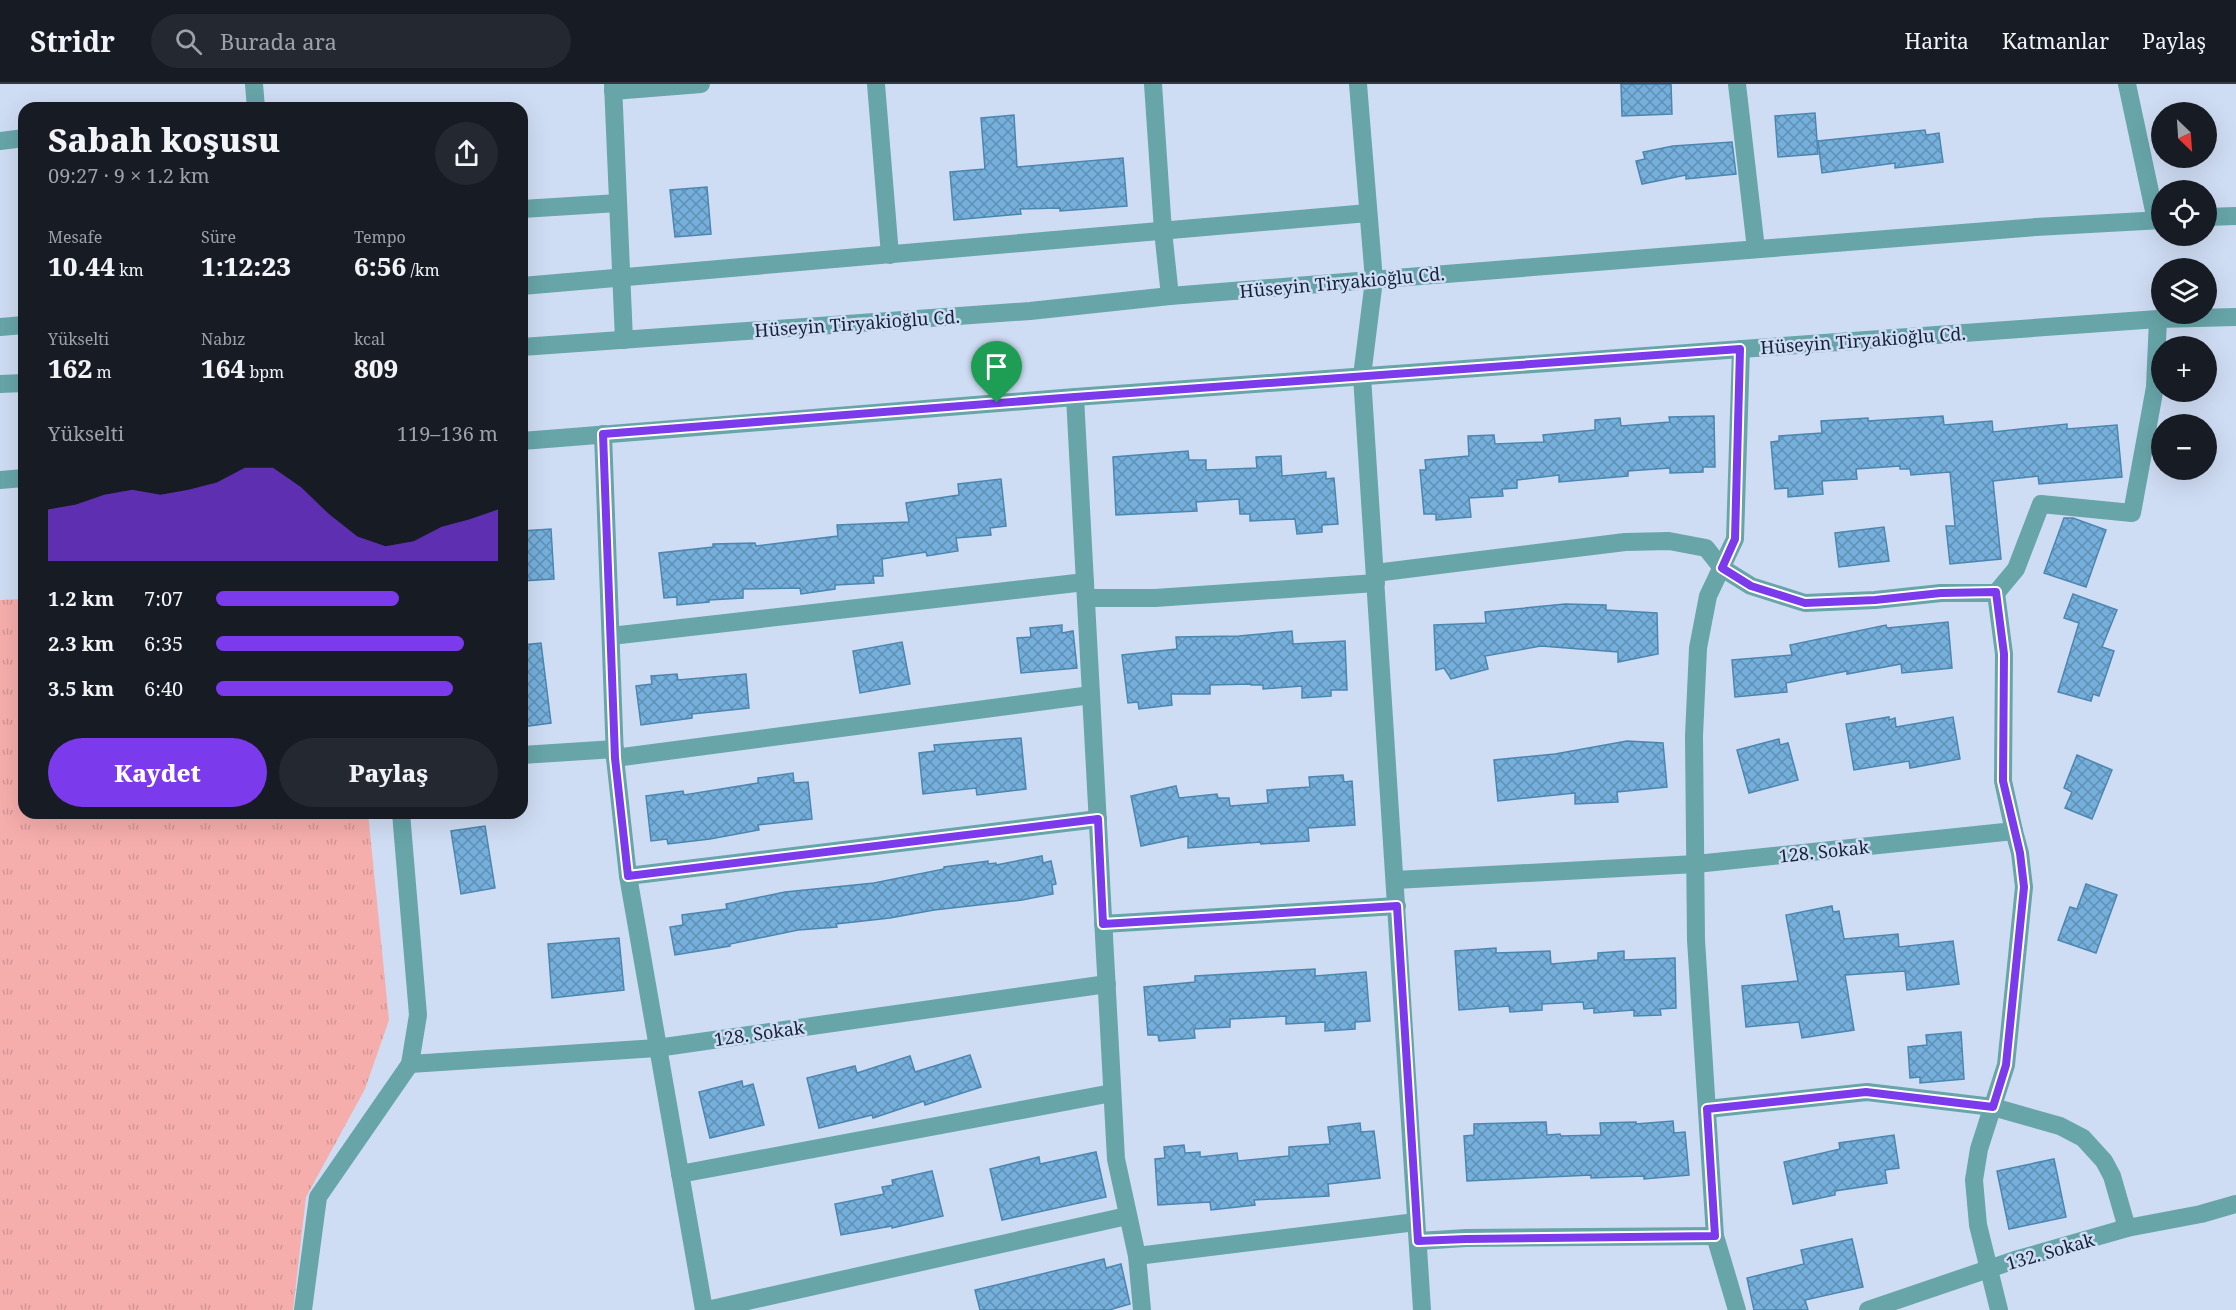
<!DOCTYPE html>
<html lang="tr">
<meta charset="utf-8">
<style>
:root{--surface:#171b24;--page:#242831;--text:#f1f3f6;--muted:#9ea1a6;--line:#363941;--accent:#7c3aed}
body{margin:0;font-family:"Noto Serif",serif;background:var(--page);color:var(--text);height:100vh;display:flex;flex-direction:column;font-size:22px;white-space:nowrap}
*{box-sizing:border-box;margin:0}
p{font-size:20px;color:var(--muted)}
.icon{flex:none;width:33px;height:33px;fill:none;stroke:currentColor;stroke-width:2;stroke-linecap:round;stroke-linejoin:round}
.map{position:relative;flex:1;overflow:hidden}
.sheet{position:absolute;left:18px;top:18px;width:510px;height:717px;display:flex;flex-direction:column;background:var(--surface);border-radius:18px;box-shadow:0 6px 24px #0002}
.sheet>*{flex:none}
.needle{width:39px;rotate:155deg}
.buttons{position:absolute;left:2151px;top:18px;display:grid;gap:12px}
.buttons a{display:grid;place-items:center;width:66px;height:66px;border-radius:50%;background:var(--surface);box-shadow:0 6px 24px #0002;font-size:30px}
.pin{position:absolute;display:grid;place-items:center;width:51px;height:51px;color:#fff;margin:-62px -26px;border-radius:50% 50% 50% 0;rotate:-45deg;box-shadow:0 0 6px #0007}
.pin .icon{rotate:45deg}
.round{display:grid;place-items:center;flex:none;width:63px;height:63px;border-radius:32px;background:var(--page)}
.summary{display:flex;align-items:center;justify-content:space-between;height:102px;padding:0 30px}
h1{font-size:33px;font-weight:800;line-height:45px}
.metrics{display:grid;grid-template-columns:repeat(3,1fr);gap:9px;height:102px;padding:6px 30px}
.metrics div{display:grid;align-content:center}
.metrics b{font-size:26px;font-weight:800}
.metrics small{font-size:16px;font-weight:400}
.metrics p{font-size:16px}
.chart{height:168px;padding:12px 30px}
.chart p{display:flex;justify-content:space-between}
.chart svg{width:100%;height:108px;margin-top:6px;fill:var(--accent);opacity:.7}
.primary-button{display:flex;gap:12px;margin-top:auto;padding:12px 30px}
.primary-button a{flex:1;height:69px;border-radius:36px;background:var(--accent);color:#fff;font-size:24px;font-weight:800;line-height:69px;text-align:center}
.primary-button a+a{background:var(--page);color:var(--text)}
ul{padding:0 30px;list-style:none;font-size:20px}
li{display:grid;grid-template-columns:96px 72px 1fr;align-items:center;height:45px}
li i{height:15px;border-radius:8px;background:var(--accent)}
header{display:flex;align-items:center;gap:36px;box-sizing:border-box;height:84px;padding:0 30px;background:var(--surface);border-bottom:2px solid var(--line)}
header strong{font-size:28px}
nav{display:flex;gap:33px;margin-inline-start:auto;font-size:21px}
.search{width:420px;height:54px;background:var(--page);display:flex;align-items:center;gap:15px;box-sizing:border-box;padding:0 21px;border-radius:33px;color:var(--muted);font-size:22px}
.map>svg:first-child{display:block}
.grass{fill:url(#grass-tufts)}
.building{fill:url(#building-cross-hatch);stroke:#4c86af;stroke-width:1.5}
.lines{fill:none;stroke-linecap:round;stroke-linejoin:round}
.minor{stroke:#67a5a9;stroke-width:18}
.route-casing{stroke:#fff;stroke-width:12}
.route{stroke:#7c3aed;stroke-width:8}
.labels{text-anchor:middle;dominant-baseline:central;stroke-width:5;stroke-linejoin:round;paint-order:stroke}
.street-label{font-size:18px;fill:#162237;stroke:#cfddf4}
</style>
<header>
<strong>Stridr</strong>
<div class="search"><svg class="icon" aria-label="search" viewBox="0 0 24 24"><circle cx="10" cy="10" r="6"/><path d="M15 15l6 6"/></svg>Burada ara</div>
<nav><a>Harita</a><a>Katmanlar</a><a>Paylaş</a></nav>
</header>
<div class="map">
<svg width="2236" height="1226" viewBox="0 0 2236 1226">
<defs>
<pattern id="grass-tufts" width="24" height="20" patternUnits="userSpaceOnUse" patternTransform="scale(1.5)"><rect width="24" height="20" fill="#f6aeac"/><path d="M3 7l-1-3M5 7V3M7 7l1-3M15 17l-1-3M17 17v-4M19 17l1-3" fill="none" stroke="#d29595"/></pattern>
<pattern id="building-cross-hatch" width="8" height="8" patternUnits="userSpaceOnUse" patternTransform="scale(1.5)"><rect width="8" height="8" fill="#75b0dc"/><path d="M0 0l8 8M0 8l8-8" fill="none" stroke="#5f8fb3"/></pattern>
</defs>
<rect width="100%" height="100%" fill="#cfddf4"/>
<path class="grass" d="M24,515v214h344l21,207 -24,69 -59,108 -13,113h-293v-710z"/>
<g class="building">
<path d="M1621,0h50l1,30 -50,2z"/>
<path d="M1815,29l3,41 -40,3 -3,-41z"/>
<path d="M1014,31l3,52 106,-9 4,48 -67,5v-3l-40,1 1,5 -67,6 -4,-48 35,-3 -4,-51z"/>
<path d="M1925,46l1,5 13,-2 4,29 -48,6v-5l-73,10 -4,-32z"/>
<path d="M1732,58l4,32 -50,5v-4l-44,9 -6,-23 9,-2 -2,-7 30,-6z"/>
<path d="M707,103l4,47 -36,3 -5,-47z"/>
<path d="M1714,332l1,51h-12v5l-33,1v-5l-42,3v5l-69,6v-7l-42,5v8l-15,1 1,7 -34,2 2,19 -35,3v-6h-12l-4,-44h6l-1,-10 44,-4 -1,-20 26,-1 1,9 49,-2 -1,-7 52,-5v-10l25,-2 1,8 49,-4 -1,-5z"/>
<path d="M1943,332l1,9 48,-4 1,11 74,-8v5l50,-4 5,52 -83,7 -1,-8 -45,5 8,78 -51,5 -4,-38h9l-5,-54 -39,3 -1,-6h-10v-3l-44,3 1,10 -35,2 1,13 -35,3v-9l-13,1 -4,-47 8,-1v-5l43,-3 -1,-12 47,-3v3z"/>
<path d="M1188,367l1,9h17v10l51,-2 -1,-11 25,-1 1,20 44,-4v7l8,-1 4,46 -16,1v7l-25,2 -2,-15 -45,2v-7h-10l-1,-15 -43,3 1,9 -81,4 -3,-58z"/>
<path d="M1001,395l5,47 -16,2 1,7 -35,3 2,13 -31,5 -1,-4 -44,7 1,17h-10l1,7 -39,2v4l-34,5 -1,-6 -57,1v9l-34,2v2l-32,3v-8l-13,1 -5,-45 54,-6v-3l42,-1 1,3 82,-10 -1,-11 72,-3 -3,-19 53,-8 -1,-11z"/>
<path d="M2064,434h9l33,12 -20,57 -42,-14z"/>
<path d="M1884,443l5,34 -50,6 -4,-34z"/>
<path d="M551,445l3,50 -32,2v-50z"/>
<path d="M2073,510l44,16 -15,37 12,4 -15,45 -6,-2 -2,7 -33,-9 21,-69 -15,-5z"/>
<path d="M1565,520l41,1v5l51,3 1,41 -40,8v-10l-77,-6 -56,10 3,13 -37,10 -7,-11 -8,2 -2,-45 52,-2 -1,-11z"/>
<path d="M1948,538l4,46 -50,5 -1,-9 -54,10v-3l-61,12 1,9 -52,5 -3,-37 60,-5 -2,-10 96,-20 1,3z"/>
<path d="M1062,541v8l11,-2 4,37 -56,5 -4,-35 14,-1 -1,-9z"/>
<path d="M1292,547l1,13 52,-3 2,49h-16v6l-29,2v-12l-39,3v-4h-12v-1l-41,1v9h-39l1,11 -33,4 -1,-7 -10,1 -6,-48 55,-6 -1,-12 63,-1z"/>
<path d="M902,558l8,42 -50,9 -7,-42z"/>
<path d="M541,559l10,80 -29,4v-82z"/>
<path d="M677,590l1,6 68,-6 3,34 -57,6v4l-51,7 -5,-39 16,-2 -1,-8z"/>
<path d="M1889,633v3l6,-2 1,9 57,-10 7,42 -50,9 -1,-7 -55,9 -8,-46z"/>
<path d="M1021,654l5,51 -49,6 -1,-7 -53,6 -4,-41 16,-2 -1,-6z"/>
<path d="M1779,655l1,6 8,-2 10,37 -49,13 -12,-43z"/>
<path d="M1627,657l36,2 4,44 -50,5 1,10 -43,2v-11l-77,8 -4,-41 61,-6z"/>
<path d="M2077,671l35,15 -20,49 -27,-11 7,-16 -8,-4z"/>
<path d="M793,689l1,10 14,-1 4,37 -54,6 1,5 -49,9 -42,5 -1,-5 -16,2 -5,-45 37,-5 1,4 74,-12v-5z"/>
<path d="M1343,691l1,7 8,-1 3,44 -47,3 1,13 -48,3 -1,-2 -72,6v-12l-47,10 -10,-50 45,-10 3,12 38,-4 1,4h11l1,8 38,-3 -1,-13 43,-3 -1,-10z"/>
<path d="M485,742l10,62 -34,6 -10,-63z"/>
<path d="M1042,772l1,7 8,-2 5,23 -4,1 1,9 -31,6 -88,10 -44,8 -54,6 1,3 -39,3 -68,14v2l-55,9 -5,-28 13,-2 -1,-10 45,-6 -1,-5 59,-12 89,-9 70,-14v-2l44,-6v3l8,-1v2z"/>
<path d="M2086,800l31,11 -21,58 -38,-13 12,-33 7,2z"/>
<path d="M1832,822l1,6 6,-1 5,28 54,-5 1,13 54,-6 6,43 -52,6 -2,-19 -60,4 9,55 -52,8 -3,-16 -53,5 -4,-41 56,-5 -12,-66z"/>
<path d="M619,854l5,52 -72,8 -4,-54z"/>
<path d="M1496,864v5l54,-2 1,13 47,-4v-7l26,-2v9l51,-2 1,50 -16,1 1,6 -27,1v-6l-40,3v-5l-10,1 -1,-7 -41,2v6l-32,2 -1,-6 -50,4 -4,-59z"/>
<path d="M1315,885v7l51,-4 4,49 -15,1v7l-30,2v-9l-39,2v-8l-35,2 -21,1v8l-36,2 1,9 -36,3 -1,-6h-10l-4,-48 51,-5v-6z"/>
<path d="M1961,948l3,47 -44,4v-6l-10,1 -2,-31 19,-2 -1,-10z"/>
<path d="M970,971l11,32 -56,18 -1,-4 -51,17 -1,-3 -53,13 -12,-50 48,-12 2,7 53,-17 5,16z"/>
<path d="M742,997l1,6 10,-3 11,41 -54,13 -11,-46z"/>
<path d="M1673,1037l1,12 11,-1 4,43 -45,4v-3l-53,2v-3l-124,6 -3,-45 10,-1v-11l72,-2 1,13 13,-1 1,2 40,-1 -1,-12 36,-1v2z"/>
<path d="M1360,1039l1,9 13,-1 6,47 -52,6 1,12 -75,4 1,5 -44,5 -1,-8 -52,3 -3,-46 10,-1 -1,-11 20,-2 1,8 15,-1v5l37,-4 1,8 51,-5v-9l41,-3 -2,-17z"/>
<path d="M1894,1051l5,33 -14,2 2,13 -52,8v4l-42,9 -9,-42 56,-13 -1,-6z"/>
<path d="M1096,1068l10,45 -104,23 -12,-51 49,-12 1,7z"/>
<path d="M2054,1075l12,58 -57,12 -12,-58z"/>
<path d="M932,1087l11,45 -51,12v-2l-51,9 -6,-31 49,-10 -2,-7 11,-2 -1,-5z"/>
<path d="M1852,1155l11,48 -58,13 3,10h-54l-7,-32 57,-14 -3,-14z"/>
<path d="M1104,1175l2,9 15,-4 9,40 -21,6h-129l-5,-20z"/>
</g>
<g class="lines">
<g class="minor">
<path d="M254,0l2,24"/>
<path d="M613,0l11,256"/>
<path d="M876,0l14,171"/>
<path d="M1153,0l10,147 7,65"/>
<path d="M1358,0l16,196 -12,96 60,934"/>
<path d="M1737,0l19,165"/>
<path d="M2127,0l29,136"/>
<path d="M613,7l88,-7"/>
<path d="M0,57l24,-3"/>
<path d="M522,125l96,-6"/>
<path d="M2206,133l30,-1"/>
<path d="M522,202l846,-73"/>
<path d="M0,243l24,-2"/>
<path d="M522,263l508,-36 140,-15 866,-69 126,-7"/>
<path d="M0,300l24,-1"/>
<path d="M1075,313l41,762 21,97 5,54"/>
<path d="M603,350l12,324 13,118 76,434"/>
<path d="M522,357l553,-44 1083,-78 78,-2"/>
<path d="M0,396l24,-2"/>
<path d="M1375,489l250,-31 44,-1 37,7 16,20 29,18 54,17 70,-3 66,-7h55l20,-24 25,-65 91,9 23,-126 3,-68"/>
<path d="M1086,514h69l221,-15"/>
<path d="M611,552l474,-54"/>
<path d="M522,671l93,-6"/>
<path d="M615,674l476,-63"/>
<path d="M628,792l470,-57"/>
<path d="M1395,796l301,-16 318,-33 -11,-50 1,-127 -8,-61"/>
<path d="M1103,840l294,-18"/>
<path d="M410,980l247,-16 450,-64"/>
<path d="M1707,1025l160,-17 126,15 67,19 23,12 21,23 8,15 15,52"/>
<path d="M680,1090l432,-81"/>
<path d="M1418,1157l48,-3 249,-2"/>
<path d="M1137,1172l279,-34"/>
<path d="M303,1226l15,-113 92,-133 8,-49 -17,-202"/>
<path d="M707,1226l420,-94"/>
<path d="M1737,1226l-22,-74 -19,-296 -2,-204 4,-88 10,-52 27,-57 6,-190"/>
<path d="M1868,1226l147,-50 112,-32 74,-14 35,-10"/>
<path d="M1999,1226l-21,-85 -4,-45 5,-31 27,-84 18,-178 -4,-34 -6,-22"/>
</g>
</g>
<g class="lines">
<g class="route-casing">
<path id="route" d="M1740,265l-5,190 -13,29 29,18 54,17 70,-3 66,-7 55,-1 8,62 -1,127 17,72 4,34 -18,178 -13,42 -127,-15 -159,17 8,127 -249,3 -48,2 -21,-335 -294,18 -5,-105 -470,57 -13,-118 -12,-324 472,-37z"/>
</g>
<use href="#route" class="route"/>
</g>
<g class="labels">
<g class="street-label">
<text transform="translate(1342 198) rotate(-5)">Hüseyin Tiryakioğlu Cd.</text>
<text transform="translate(857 239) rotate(-4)">Hüseyin Tiryakioğlu Cd.</text>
<text transform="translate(1863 256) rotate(-4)">Hüseyin Tiryakioğlu Cd.</text>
<text transform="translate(1824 767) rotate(-6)">128. Sokak</text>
<text transform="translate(759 949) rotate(-8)">128. Sokak</text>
<text transform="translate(2050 1167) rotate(-16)">132. Sokak</text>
</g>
</g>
</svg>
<div class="buttons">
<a><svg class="needle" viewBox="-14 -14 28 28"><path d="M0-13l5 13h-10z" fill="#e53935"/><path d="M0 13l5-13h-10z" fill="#9ea1a6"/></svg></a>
<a><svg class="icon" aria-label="locate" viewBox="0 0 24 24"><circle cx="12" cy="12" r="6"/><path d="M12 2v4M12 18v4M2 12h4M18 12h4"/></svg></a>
<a><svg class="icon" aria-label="layers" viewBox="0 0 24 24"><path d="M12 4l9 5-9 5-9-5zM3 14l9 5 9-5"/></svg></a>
<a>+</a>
<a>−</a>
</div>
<div class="pin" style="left:997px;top:319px;background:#1e9e55"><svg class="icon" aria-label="arrive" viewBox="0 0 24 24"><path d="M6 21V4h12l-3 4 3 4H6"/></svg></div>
<section class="sheet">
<div class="summary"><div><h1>Sabah koşusu</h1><p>09:27 · 9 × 1.2 km</p></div><a class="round"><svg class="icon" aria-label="share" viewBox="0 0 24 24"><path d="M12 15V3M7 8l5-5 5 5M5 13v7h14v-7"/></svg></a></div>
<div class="metrics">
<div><p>Mesafe</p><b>10.44<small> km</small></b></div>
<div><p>Süre</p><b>1:12:23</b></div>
<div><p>Tempo</p><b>6:56<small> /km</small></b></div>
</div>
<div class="metrics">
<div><p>Yükselti</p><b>162<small> m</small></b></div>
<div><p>Nabız</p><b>164<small> bpm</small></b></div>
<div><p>kcal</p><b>809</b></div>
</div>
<div class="chart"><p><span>Yükselti</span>119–136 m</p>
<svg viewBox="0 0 160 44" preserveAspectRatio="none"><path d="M0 44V23L10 21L20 17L30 15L40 17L50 15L60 12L70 6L80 6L90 14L100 25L110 34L120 38L130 36L140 30L150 27L160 23V44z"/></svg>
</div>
<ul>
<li><b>1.2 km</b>7:07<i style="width:65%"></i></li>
<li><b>2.3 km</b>6:35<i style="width:88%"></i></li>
<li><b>3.5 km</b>6:40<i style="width:84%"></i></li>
</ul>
<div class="primary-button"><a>Kaydet</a><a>Paylaş</a></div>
</section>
</div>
